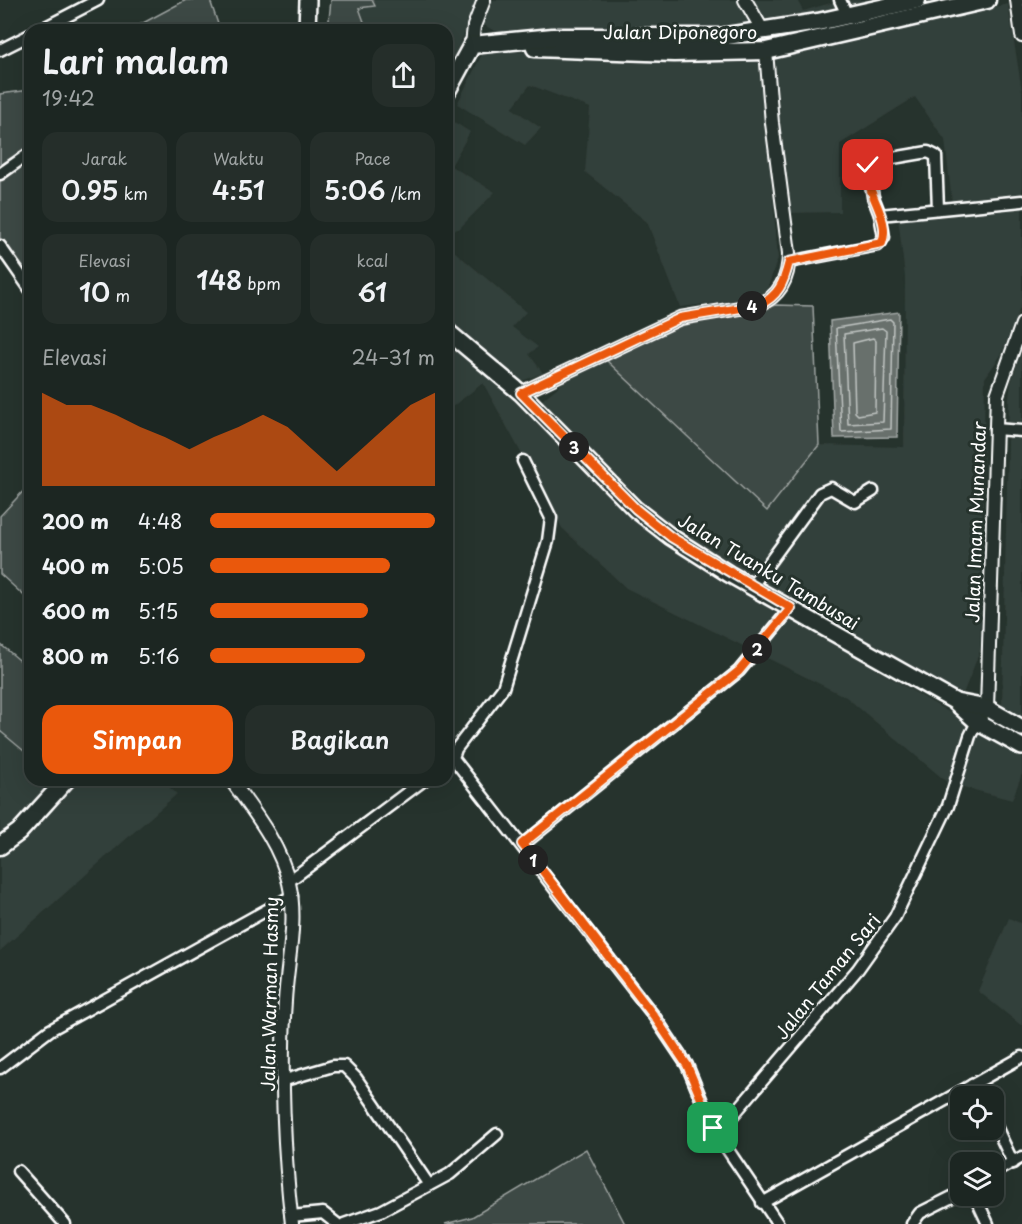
<!DOCTYPE html>
<html lang="id">
<meta charset="utf-8">
<style>
:root{--surface:#1c2622;--page:#252e2a;--text:#f1f3f6;--muted:#a0a5a5;--line:#3a4340;--accent:#ea580c}
body{margin:0;font-family:"Playpen Sans",sans-serif;background:var(--page);color:var(--text);height:100vh;display:flex;flex-direction:column;font-size:22px;white-space:nowrap}
*{box-sizing:border-box;margin:0}
p{font-size:20px;color:var(--muted)}
.icon{flex:none;width:33px;height:33px;fill:none;stroke:currentColor;stroke-width:2;stroke-linecap:round;stroke-linejoin:round}
.map{position:relative;flex:1;overflow:hidden}
.panel{position:absolute;left:24px;top:24px;width:429px;height:762px;display:flex;flex-direction:column;background:var(--surface);border-radius:18px;box-shadow:0 6px 24px #0002,0 0 0 2px var(--line)}
.panel>*{flex:none}
.fabs{position:absolute;left:950px;top:1086px;display:grid;gap:12px}
.fabs a{display:grid;place-items:center;width:54px;height:54px;border-radius:12px;background:var(--surface);box-shadow:0 6px 24px #0002,0 0 0 2px var(--line);font-size:30px}
.pin{position:absolute;display:grid;place-items:center;width:51px;height:51px;color:#fff;margin:-26px;border-radius:12px;box-shadow:0 3px 9px #0006}
.km{position:absolute;width:30px;height:30px;margin:-15px;border-radius:50%;background:#222;color:#fff;font-size:16px;line-height:30px;text-align:center}
.round{display:grid;place-items:center;flex:none;width:63px;height:63px;border-radius:18px;background:var(--page)}
.head{display:flex;align-items:center;justify-content:space-between;height:102px;padding:0 18px}
h1{font-size:33px;font-weight:600;line-height:45px}
.figures{display:grid;grid-template-columns:repeat(3,1fr);gap:9px;height:102px;padding:6px 18px}
.figures div{display:grid;align-content:center;border-radius:15px;background:var(--page);text-align:center}
.figures b{font-size:26px;font-weight:600}
.figures small{font-size:16px;font-weight:400}
.figures p{font-size:16px}
.chart{height:168px;padding:12px 18px}
.chart p{display:flex;justify-content:space-between}
.chart svg{width:100%;height:108px;margin-top:6px;fill:var(--accent);opacity:.7}
.primary-button{display:flex;gap:12px;margin-top:auto;padding:12px 18px}
.primary-button a{flex:1;height:69px;border-radius:18px;background:var(--accent);color:#fff;font-size:24px;font-weight:600;line-height:69px;text-align:center}
.primary-button a+a{background:var(--page);color:var(--text)}
ul{padding:0 18px;list-style:none;font-size:20px}
li{display:grid;grid-template-columns:96px 72px 1fr;align-items:center;height:45px}
li i{height:15px;border-radius:8px;background:var(--accent)}
.map>svg:first-child{display:block}
.built{fill:#333f3a}
.green{fill:#3e4944;stroke:#9ea4a2;stroke-width:1.5}
.water{fill:#67706c;stroke:#a4a9a7;stroke-width:1.5}
.lines{fill:none;stroke-linecap:round;stroke-linejoin:round}
.shore{stroke:#c2c6c4;stroke-width:1.5}
.minor-casing{stroke:#fff;stroke-width:15}
.tertiary-casing{stroke:#fff;stroke-width:16}
.secondary-casing{stroke:#fff;stroke-width:20}
.primary-casing{stroke:#fff;stroke-width:21}
.minor{stroke:#26332d;stroke-width:10}
.tertiary{stroke:#26332d;stroke-width:12}
.secondary{stroke:#26332d;stroke-width:15}
.primary{stroke:#26332d;stroke-width:16}
.route-casing{stroke:#fff;stroke-width:12}
.route{stroke:#ea580c;stroke-width:8}
.labels{text-anchor:middle;dominant-baseline:central;stroke-width:6;stroke-linejoin:round;paint-order:stroke}
.street-label{font-size:18px;fill:#fff;stroke:#26332d}
</style>
<div class="map">
<svg width="1022" height="1224" viewBox="0 0 1022 1224">
<rect width="100%" height="100%" fill="#26332d"/>
<filter id="ink" filterUnits="userSpaceOnUse"><feTurbulence type="fractalNoise" baseFrequency=".0167" numOctaves="2"/><feDisplacementMap in="SourceGraphic" scale="12" xChannelSelector="R" yChannelSelector="G"/><feConvolveMatrix kernelMatrix="1 2 1 2 8 2 1 2 1" color-interpolation-filters="sRGB"/></filter>
<g filter="url(#ink)">
<g class="built">
<path d="M372,0h109l-34,70v-40h-80l-9,-22 17,-2z"/>
<path d="M491,0h306l6,11 38,-11h100l-177,40 -89,2 -166,-3 -27,-15z"/>
<path d="M1008,4l14,87v212l-21,52 -16,23 -5,273 -17,43 -233,-126 -49,-31 -38,-30 -102,-106 26,-22 40,-18 160,150 52,-66 85,2 1,-170 -8,-69 55,-5 -7,-63 -30,-43 -75,47v68l-53,1 -12,-156z"/>
<path d="M484,50l222,10 55,-2 17,200 -12,35 -13,6 -73,8 -33,-85 -62,-50 5,-64 -60,-23 -18,23 29,20 -16,17 -68,-41z"/>
<path d="M448,118l22,14 -19,34 44,26 -36,37 -12,1z"/>
<path d="M447,245l79,67 -14,15 26,20 -9,7 14,19 -21,8 -75,-63z"/>
<path d="M447,344l68,54 119,118 48,39 340,200v19l-10,26 -64,-17 -102,-86 -220,-109 -64,-60 -79,-145 -31,24 -5,-4z"/>
<path d="M1022,350v371l-17,-10 -3,-7 7,-306 2,-16z"/>
<path d="M0,731l30,25v24h26l-42,47 -14,11z"/>
<path d="M75,780h86l16,14 -177,157v-96l63,-59z"/>
<path d="M1009,918l13,6v102l-44,-35z"/>
</g>
<g class="green">
<path d="M186,0h24l10,30h-90z"/>
<path d="M331,0h41l3,6 -16,2 8,22h-39z"/>
<path d="M30,90v193l-30,-43v-146z"/>
<path d="M775,305l38,1 6,139 -52,66 -160,-150c24,-12 48,-26 72,-35 31,-11 66,-8 96,-21z"/>
<path d="M30,484v117l-30,-27v-58z"/>
<path d="M0,644l30,25v87l-30,-25z"/>
<path d="M586,1149l39,75h-180l27,-7z"/>
</g>
<path class="water" d="M899,312l-2,125 -63,1 -4,-117z"/>
<g class="lines">
<g class="shore">
<path d="M890,319l3,3 -2,107 -50,3 -5,-104z"/>
<path d="M882,328l4,3 -3,91 -35,2 -4,-90z"/>
<path d="M873,338l3,3 -1,71 -17,3 -3,-3 -2,-69z"/>
</g>
<g class="minor-casing">
<g id="minor">
<path d="M840,0l7,15"/>
<path d="M40,30l58,-30"/>
<path d="M0,50l30,-15"/>
<path d="M0,174l30,-21"/>
<path d="M880,215l-7,-18 -5,-32 7,-4 53,-9 8,4 2,53"/>
<path d="M0,246l30,43"/>
<path d="M789,262l89,-17 6,-8 -4,-22 142,-14"/>
<path d="M995,429l27,2"/>
<path d="M523,461l28,57 -3,23 -45,147 -47,61 -3,9 201,258 33,49 26,63 65,96"/>
<path d="M752,586l68,-93 11,-5 24,14 18,-11"/>
<path d="M522,845l217,-174 52,-63"/>
<path d="M289,881l135,-101"/>
<path d="M0,1068l50,-38 242,-134"/>
<path d="M285,1080l48,-14h11l12,12 73,107"/>
<path d="M972,1085l7,11"/>
<path d="M993,1120l20,43"/>
<path d="M717,1134l141,-165 37,-52 53,-111 22,-70 7,-14"/>
<path d="M18,1171l47,53"/>
<path d="M993,1173l29,-16"/>
<path d="M975,1196l13,28"/>
<path d="M762,1203l260,-146"/>
<path d="M291,1216l32,-3 14,11"/>
<path d="M344,1224l37,-13 69,-37 47,-40"/>
<path d="M912,1224l8,-11 40,-20"/>
</g>
</g>
<g class="tertiary-casing">
<g id="tertiary">
<path d="M745,0l18,31"/>
<path d="M1017,0l5,36"/>
<path d="M472,45l2,-19 10,-26"/>
<path d="M521,393l159,-75 78,-13c23,-9 31,-29 31,-52l-17,-130 -6,-72"/>
<path d="M983,714l4,-6 10,-313 25,-71"/>
<path d="M231,780c23,32 49,64 58,103 9,38 -2,79 -4,118 -5,69 -1,154 7,223"/>
</g>
</g>
<g class="secondary-casing">
<g id="secondary">
<path d="M307,30l1,-30"/>
<path d="M447,331l74,62 114,116 36,28 58,37 225,127 23,21 45,25"/>
<path d="M956,702l31,6 35,20"/>
</g>
</g>
<g class="primary-casing">
<g id="primary">
<path d="M535,48l139,5 92,-2 221,-51"/>
<path d="M447,91l25,-46 81,-8h167l98,-15 99,-22"/>
<path d="M0,846l19,-14 47,-52"/>
</g>
</g>
<use href="#minor" class="minor"/>
<use href="#tertiary" class="tertiary"/>
<use href="#secondary" class="secondary"/>
<use href="#primary" class="primary"/>
</g>
</g>
<g class="lines" filter="url(#ink)">
<g class="route-casing">
<path id="route" d="M713,1128l-26,-63 -33,-49 -132,-172 217,-173 52,-63 -120,-71 -35,-28 -115,-116 159,-75 79,-13c20,-9 25,-23 30,-43l93,-19c10,-26 -20,-52 -14,-78"/>
</g>
<use href="#route" class="route"/>
</g>
<g class="labels">
<g class="street-label">
<text x="680" y="31">Jalan Diponegoro</text>
<text transform="translate(975 522) rotate(-88)">Jalan Imam Munandar</text>
<text transform="translate(769 571) rotate(31)">Jalan Tuanku Tambusai</text>
<text transform="translate(827 976) rotate(-51)">Jalan Taman Sari</text>
<text transform="translate(269 994) rotate(-89)">Jalan Warman Hasmy</text>
</g>
</g>
</svg>
<div class="fabs">
<a><svg class="icon" aria-label="locate" viewBox="0 0 24 24"><circle cx="12" cy="12" r="6"/><path d="M12 2v4M12 18v4M2 12h4M18 12h4"/></svg></a>
<a><svg class="icon" aria-label="layers" viewBox="0 0 24 24"><path d="M12 4l9 5-9 5-9-5zM3 14l9 5 9-5"/></svg></a>
</div>
<div class="pin" style="left:713px;top:1128px;background:#1e9e55"><svg class="icon" aria-label="arrive" viewBox="0 0 24 24"><path d="M6 21V4h12l-3 4 3 4H6"/></svg></div>
<div class="pin" style="left:868px;top:165px;background:#d93025"><svg class="icon" aria-label="check" viewBox="0 0 24 24"><path d="M5 12l5 5 9-10"/></svg></div>
<b class="km" style="left:533px;top:860px">1</b>
<b class="km" style="left:757px;top:649px">2</b>
<b class="km" style="left:574px;top:447px">3</b>
<b class="km" style="left:752px;top:306px">4</b>
<section class="panel">
<div class="head"><div><h1>Lari malam</h1><p>19:42</p></div><a class="round"><svg class="icon" aria-label="share" viewBox="0 0 24 24"><path d="M12 15V3M7 8l5-5 5 5M5 13v7h14v-7"/></svg></a></div>
<div class="figures">
<div><p>Jarak</p><b>0.95<small> km</small></b></div>
<div><p>Waktu</p><b>4:51</b></div>
<div><p>Pace</p><b>5:06<small> /km</small></b></div>
</div>
<div class="figures">
<div><p>Elevasi</p><b>10<small> m</small></b></div>
<div><b>148<small> bpm</small></b></div>
<div><p>kcal</p><b>61</b></div>
</div>
<div class="chart"><p><span>Elevasi</span>24–31 m</p>
<svg viewBox="0 0 160 44" preserveAspectRatio="none"><path d="M0 44V6L10 11L20 11L30 15L40 20L50 24L60 29L70 24L80 20L90 15L100 20L110 29L120 38L130 29L140 20L150 11L160 6V44z"/></svg>
</div>
<ul>
<li><b>200 m</b>4:48<i style="width:100%"></i></li>
<li><b>400 m</b>5:05<i style="width:80%"></i></li>
<li><b>600 m</b>5:15<i style="width:70%"></i></li>
<li><b>800 m</b>5:16<i style="width:69%"></i></li>
</ul>
<div class="primary-button"><a>Simpan</a><a>Bagikan</a></div>
</section>
</div>
